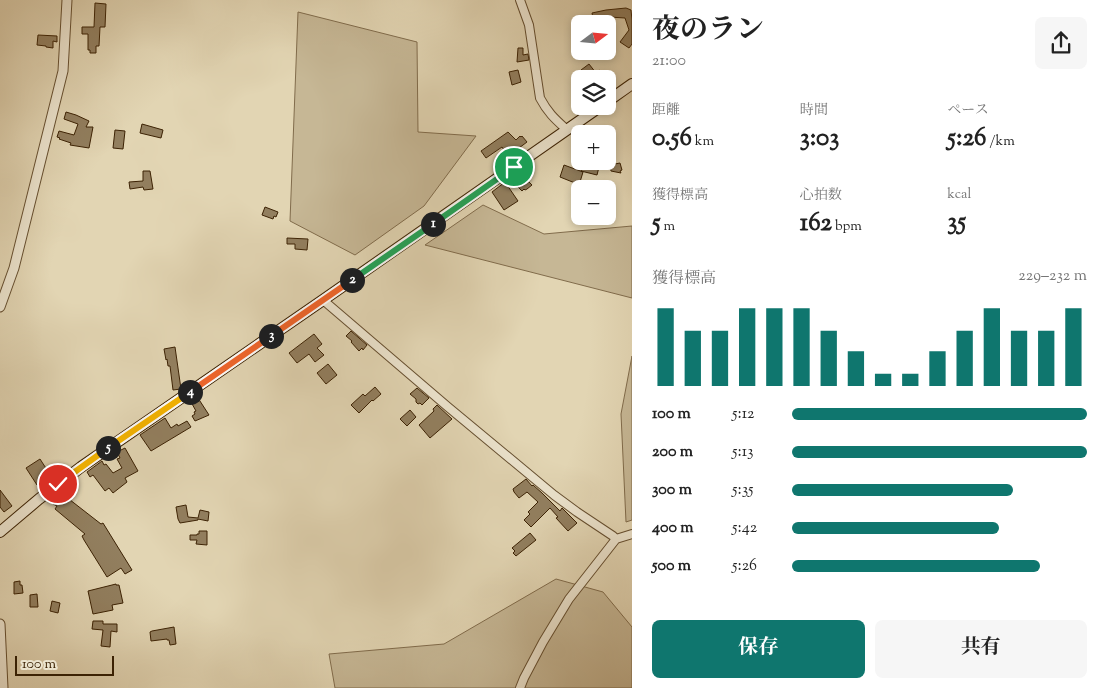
<!DOCTYPE html>
<html lang="ja">
<meta charset="utf-8">
<style>
:root{--surface:#fff;--page:#f6f6f6;--text:#222;--muted:#767676;--accent:#0f766e}
body{margin:0;font-family:"Sorts Mill Goudy","Noto Serif JP",serif;background:var(--page);color:var(--text);height:100vh;display:flex;flex-direction:column;font-size:19px;white-space:nowrap}
*{box-sizing:border-box;margin:0}
p{font-size:16px;color:var(--muted)}
.icon{flex:none;width:28px;height:28px;fill:none;stroke:currentColor;stroke-width:2;stroke-linecap:round;stroke-linejoin:round}
.map{position:relative;flex:1;overflow:hidden}
.side{display:flex;flex-direction:column;background:var(--surface);width:475px}
.side>*{flex:none}
.needle{width:32px;rotate:74deg}
.buttons{position:absolute;left:571px;top:15px;display:grid;gap:10px}
.buttons a{display:grid;place-items:center;width:45px;height:45px;border-radius:8px;background:var(--surface);box-shadow:0 2px 8px #0003;font-size:25px}
.scale{position:absolute;left:15px;bottom:12px;width:99px;box-sizing:border-box;padding-left:5px;border:2px solid #3c2204;border-top:0;font-size:14px;line-height:18px;white-space:nowrap;color:#3c2204;-webkit-text-stroke:4px #ece4ce;paint-order:stroke}
.pin{position:absolute;display:grid;place-items:center;width:42px;height:42px;color:#fff;margin:-21px;border:2px solid #fff;border-radius:50%;box-shadow:0 1px 5px #0007}
.km{position:absolute;width:25px;height:25px;margin:-12px;border-radius:50%;background:#222;color:#fff;font-size:14px;line-height:25px;text-align:center}
.round{display:grid;place-items:center;flex:none;width:52px;height:52px;border-radius:8px;background:var(--page)}
.head{display:flex;align-items:center;justify-content:space-between;height:85px;padding:0 20px}
h1{font-size:28px;font-weight:700;line-height:38px}
.metrics{display:grid;grid-template-columns:repeat(3,1fr);gap:8px;height:85px;padding:5px 20px}
.metrics div{display:grid;align-content:center}
.metrics b{font-size:25px;font-weight:700}
.metrics small{font-size:14px;font-weight:400}
.metrics p{font-size:14px}
.chart{height:140px;padding:10px 20px}
.chart p{display:flex;justify-content:space-between}
.chart svg{width:100%;height:90px;margin-top:5px;stroke:var(--accent);stroke-width:6}
.cta{display:flex;gap:10px;margin-top:auto;padding:10px 20px}
.cta a{flex:1;height:58px;border-radius:8px;background:var(--accent);color:#fff;font-size:20px;font-weight:700;line-height:58px;text-align:center}
.cta a+a{background:var(--page);color:var(--text)}
ul{padding:0 20px;list-style:none;font-size:16px}
li{display:grid;grid-template-columns:80px 60px 1fr;align-items:center;height:38px}
li i{height:12px;border-radius:6px;background:var(--accent)}
main{display:flex;flex:1;min-height:0}
.map>svg:first-child{display:block}
.green{fill:#c6b795;stroke:#816c4c}
.building{fill:#927f5f;stroke:#3c2204}
.lines{fill:none;stroke-linecap:round;stroke-linejoin:round}
.minor-casing{stroke:#664f30;stroke-width:10}
.tertiary-casing{stroke:#664f30;stroke-width:11}
.secondary-casing{stroke:#3c2204;stroke-width:12}
.minor{stroke:#ece4ce;stroke-width:8}
.tertiary{stroke:#ece4ce;stroke-width:9}
.secondary{stroke:#ece4ce;stroke-width:10}
.split-1-casing{stroke:#fff;stroke-width:10}
.split-2-casing{stroke:#fff;stroke-width:10}
.split-3-casing{stroke:#fff;stroke-width:10}
.split-4-casing{stroke:#fff;stroke-width:10}
.split-5-casing{stroke:#fff;stroke-width:10}
.split-6-casing{stroke:#fff;stroke-width:10}
.split-1{stroke:#22a559;stroke-width:6}
.split-2{stroke:#22a559;stroke-width:6}
.split-3{stroke:#f0652b;stroke-width:6}
.split-4{stroke:#f0652b;stroke-width:6}
.split-5{stroke:#f5b400;stroke-width:6}
.split-6{stroke:#f5b400;stroke-width:6}
</style>
<main>
<div class="map">
<svg width="632" height="688" viewBox="0 0 632 688">
<rect width="100%" height="100%" fill="#e2d5b3"/>
<filter id="stains"><feTurbulence type="fractalNoise" baseFrequency=".004" numOctaves="4"/><feColorMatrix values="0 0 0 0 .2 0 0 0 0 .09 0 0 0 0 .02 0 0 0 .5 -.17"/></filter>
<radialGradient id="worn" r=".72"><stop offset=".6" stop-color="#630" stop-opacity="0"/><stop offset="1" stop-color="#630" stop-opacity=".3"/></radialGradient>
<g class="green">
<path d="M298,12l119,30 1,90 58,4 -52,70 -69,49 -65,-34z"/>
<path d="M483,205l61,29 88,-8v72l-207,-53z"/>
<path d="M632,356v164l-6,2 -5,-108z"/>
<path d="M556,579l47,13 29,35v61h-297l-6,-34 115,-10z"/>
</g>
<g class="building">
<path d="M95,3l11,1 -1,23h-5l-1,19h-3v7h-6v-3h-2v-16h-6v-7h12z"/>
<path d="M626,8l5,2 1,10v24l-3,4 -9,-6 9,-12 -4,-12 -16,-1h1l-17,1 -1,-5 14,-3z"/>
<path d="M38,35l19,1v6l-4,-1v7l-7,-1v-1l-9,-1z"/>
<path d="M518,48h5v7l5,-1 1,6 -12,2z"/>
<path d="M589,64l7,9 4,-3 6,9h-25l4,-4 -4,-5z"/>
<path d="M518,70l3,12 -9,3 -3,-13z"/>
<path d="M66,112l10,3 13,6 -3,6h7l-4,21 -19,-3 1,-2 -12,-4 1,-1 -3,-1 2,-6 15,4 4,-11 -14,-5z"/>
<path d="M142,124l21,6 -2,8 -21,-5z"/>
<path d="M115,130l10,1 -2,18 -10,-1z"/>
<path d="M508,132l8,8 4,-4 1,1 1,-1 5,6 -8,6 3,4 -8,7 -4,-4 -2,1 -6,-9 -16,11 -5,-7z"/>
<path d="M584,161h18l-1,7 -2,-1 -2,8 -16,-4z"/>
<path d="M620,163l2,7 -2,1 1,2 -10,-2 -1,-6z"/>
<path d="M564,165l19,7 -3,10 -5,-1v2l-15,-6z"/>
<path d="M143,171h7l3,18 -9,1 -1,-3 -13,2 -1,-7 14,-1z"/>
<path d="M520,173l12,12 -5,4 -2,1 -1,-1 -2,2 -10,-10z"/>
<path d="M505,182l13,19 -14,9 -12,-18z"/>
<path d="M265,207l13,5 -2,5 -2,-1 -1,3 -11,-4z"/>
<path d="M287,238l21,1 -1,11 -12,-1v-5h-8z"/>
<path d="M351,331l16,14 -4,5 -1,-2 -3,3 -8,-9 1,-1 -6,-5z"/>
<path d="M314,334l8,10 -5,4 7,7 -9,7 -6,-8 -12,9 -8,-10z"/>
<path d="M175,347l6,42 -8,1 -3,-24h-2l-1,-7 -1,1 -2,-11z"/>
<path d="M328,364l9,11 -11,9 -9,-11z"/>
<path d="M375,387l6,7 -8,7 -1,-1 -13,13 -8,-8 12,-11 2,2z"/>
<path d="M417,388l12,10 -7,7 -2,-2 -2,1 -2,-2v-3l-6,-5z"/>
<path d="M198,398l11,17 -14,6 -3,-5 3,-2 -1,-2 2,-1 -5,-9z"/>
<path d="M437,405l15,14 -22,19 -11,-13 15,-14 -1,-2z"/>
<path d="M410,410l6,7 -9,9 -7,-7z"/>
<path d="M165,418l6,10 6,-4 1,2 9,-5 4,6 -40,24 -11,-16z"/>
<path d="M125,448l13,23 -13,7 2,4 -14,11 -4,-5 -4,3 -12,-16 -3,2 -3,-5 15,-11 2,4 2,-1 7,9 9,-5 -5,-9 3,-1 -3,-6z"/>
<path d="M40,459l11,17 -14,9 -11,-17z"/>
<path d="M526,479l6,7 1,-1 9,8 18,18 2,-3 15,15 -9,8 -12,-13 2,-1 -8,-9 -19,19 -7,-7 6,-6 -2,-2 10,-10 -11,-10 -8,6 -5,-6 -1,-3z"/>
<path d="M0,490l12,16 -8,6 -4,-5z"/>
<path d="M61,494l4,2 36,28 2,-1 29,47 -7,4 -4,-6 -14,9 -23,-37 -2,-4 3,-2 -30,-25 2,-3 -4,-2z"/>
<path d="M186,505l2,12 10,1 2,-8 9,2 -1,9 -10,-2v1l-18,3 -2,-4 -2,-12z"/>
<path d="M199,531h8v14l-11,-1 1,-4h-7v-5h7v-1h2z"/>
<path d="M530,533l6,7 -20,16 -3,-3 2,-2 -3,-3z"/>
<path d="M20,581v4h2l1,8 -9,1v-12z"/>
<path d="M116,584v1h3l4,18 -11,2 1,5 -20,4 -5,-23z"/>
<path d="M37,594l1,13h-8v-12z"/>
<path d="M52,601l8,2 -2,10 -8,-2z"/>
<path d="M93,621h10v3h14v8l-6,-1 -1,16 -9,-1 2,-16 -11,-1z"/>
<path d="M174,627l2,17 -6,1 -1,-5h-2v-1l-16,2 -1,-9 2,-1z"/>
</g>
<g class="lines">
<g class="minor-casing">
<g id="minor">
<path d="M520,0l9,25 11,73c8,15 15,21 27,32"/>
<path d="M323,300l125,107 106,88 23,17 36,24 3,3"/>
<path d="M520,688l4,-10 19,-36 26,-43 47,-60 16,-5"/>
</g>
</g>
<g class="tertiary-casing">
<g id="tertiary">
<path d="M0,307l14,-39 49,-197 4,-71"/>
<path d="M0,624l3,64"/>
</g>
</g>
<g class="secondary-casing">
<g id="secondary">
<path d="M608,101l24,-17"/>
<path d="M0,532l39,-33 42,-32 242,-167 278,-194"/>
</g>
</g>
<use href="#minor" class="minor"/>
<use href="#tertiary" class="tertiary"/>
<use href="#secondary" class="secondary"/>
</g>
<g class="lines">
<g class="split-1-casing">
<path id="split-1" d="M433,224l81,-57"/>
</g>
<g class="split-2-casing">
<path id="split-2" d="M352,280l81,-56"/>
</g>
<g class="split-3-casing">
<path id="split-3" d="M271,336l81,-56"/>
</g>
<g class="split-4-casing">
<path id="split-4" d="M190,392l81,-56"/>
</g>
<g class="split-5-casing">
<path id="split-5" d="M108,448l82,-56"/>
</g>
<g class="split-6-casing">
<path id="split-6" d="M58,484l50,-36"/>
</g>
<use href="#split-1" class="split-1"/>
<use href="#split-2" class="split-2"/>
<use href="#split-3" class="split-3"/>
<use href="#split-4" class="split-4"/>
<use href="#split-5" class="split-5"/>
<use href="#split-6" class="split-6"/>
</g>
<rect width="100%" height="100%" filter="url(#stains)"/>
<rect width="100%" height="100%" fill="url(#worn)"/>
</svg>
<div class="buttons">
<a><svg class="needle" viewBox="-14 -14 28 28"><path d="M0-13l5 13h-10z" fill="#e53935"/><path d="M0 13l5-13h-10z" fill="#767676"/></svg></a>
<a><svg class="icon" aria-label="layers" viewBox="0 0 24 24"><path d="M12 4l9 5-9 5-9-5zM3 14l9 5 9-5"/></svg></a>
<a>+</a>
<a>−</a>
</div>
<div class="scale">100 m</div>
<div class="pin" style="left:514px;top:167px;background:#1e9e55"><svg class="icon" aria-label="arrive" viewBox="0 0 24 24"><path d="M6 21V4h12l-3 4 3 4H6"/></svg></div>
<div class="pin" style="left:58px;top:484px;background:#d93025"><svg class="icon" aria-label="check" viewBox="0 0 24 24"><path d="M5 12l5 5 9-10"/></svg></div>
<b class="km" style="left:433px;top:224px">1</b>
<b class="km" style="left:352px;top:280px">2</b>
<b class="km" style="left:271px;top:336px">3</b>
<b class="km" style="left:190px;top:392px">4</b>
<b class="km" style="left:108px;top:448px">5</b>
</div>
<section class="side">
<div class="head"><div><h1>夜のラン</h1><p>21:00</p></div><a class="round"><svg class="icon" aria-label="share" viewBox="0 0 24 24"><path d="M12 15V3M7 8l5-5 5 5M5 13v7h14v-7"/></svg></a></div>
<div class="metrics">
<div><p>距離</p><b>0.56<small> km</small></b></div>
<div><p>時間</p><b>3:03</b></div>
<div><p>ペース</p><b>5:26<small> /km</small></b></div>
</div>
<div class="metrics">
<div><p>獲得標高</p><b>5<small> m</small></b></div>
<div><p>心拍数</p><b>162<small> bpm</small></b></div>
<div><p>kcal</p><b>35</b></div>
</div>
<div class="chart"><p><span>獲得標高</span>229–232 m</p>
<svg viewBox="0 0 160 44" preserveAspectRatio="none"><path d="M5 44V6M15 44V17M25 44V17M35 44V6M45 44V6M55 44V6M65 44V17M75 44V27M85 44V38M95 44V38M105 44V27M115 44V17M125 44V6M135 44V17M145 44V17M155 44V6"/></svg>
</div>
<ul>
<li><b>100 m</b>5:12<i style="width:100%"></i></li>
<li><b>200 m</b>5:13<i style="width:100%"></i></li>
<li><b>300 m</b>5:35<i style="width:75%"></i></li>
<li><b>400 m</b>5:42<i style="width:70%"></i></li>
<li><b>500 m</b>5:26<i style="width:84%"></i></li>
</ul>
<div class="cta"><a>保存</a><a>共有</a></div>
</section>
</main>
